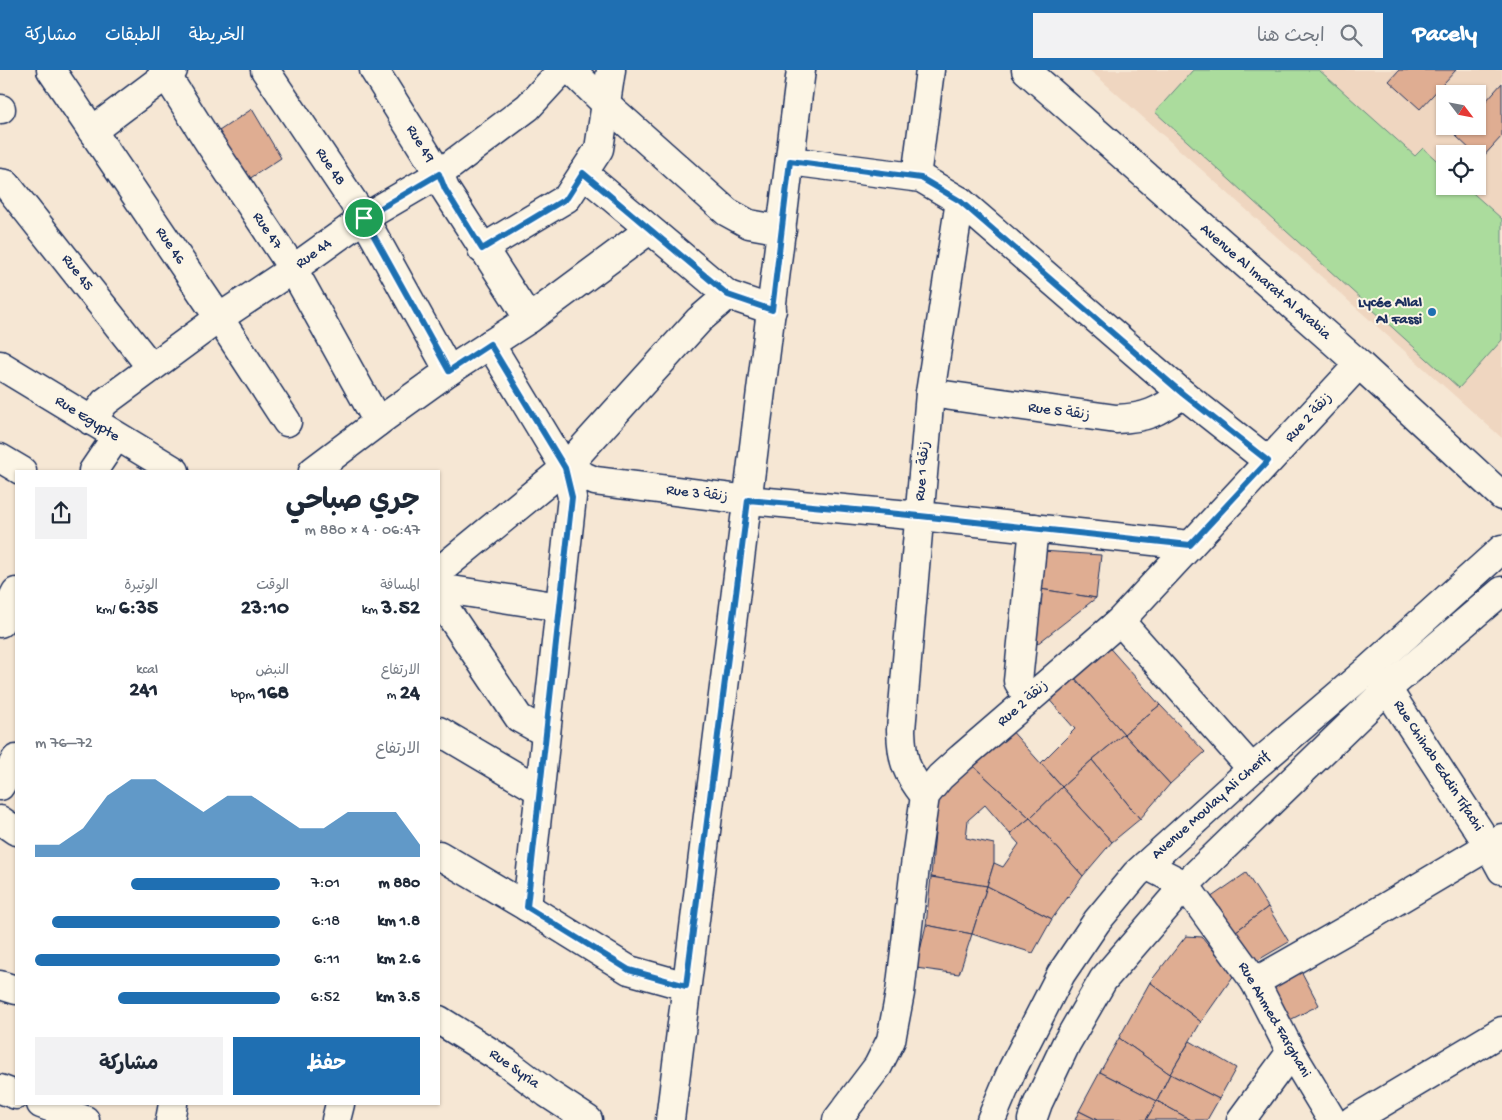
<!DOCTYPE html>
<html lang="ar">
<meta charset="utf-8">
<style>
:root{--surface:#fff;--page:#f2f2f3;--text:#1f2937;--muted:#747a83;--accent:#1f6fb2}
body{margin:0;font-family:"Gochi Hand","Playpen Sans Arabic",sans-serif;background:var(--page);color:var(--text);direction:rtl;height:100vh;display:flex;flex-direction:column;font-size:19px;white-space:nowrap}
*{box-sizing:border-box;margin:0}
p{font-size:16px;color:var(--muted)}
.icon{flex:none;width:28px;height:28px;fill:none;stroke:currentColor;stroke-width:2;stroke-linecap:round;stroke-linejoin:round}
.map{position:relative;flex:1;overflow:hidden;direction:ltr}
.panel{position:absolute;left:15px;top:400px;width:425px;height:635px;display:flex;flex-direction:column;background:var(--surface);border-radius:0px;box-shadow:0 1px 4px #0004;direction:rtl}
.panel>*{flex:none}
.needle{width:32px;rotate:122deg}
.tools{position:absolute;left:1436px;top:15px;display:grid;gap:10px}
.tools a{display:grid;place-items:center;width:50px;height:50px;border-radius:0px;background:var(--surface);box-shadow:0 1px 4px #0004;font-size:25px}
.pin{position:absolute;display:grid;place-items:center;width:42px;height:42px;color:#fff;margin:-21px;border:2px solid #fff;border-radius:50%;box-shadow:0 1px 5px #0007}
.round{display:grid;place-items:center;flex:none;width:52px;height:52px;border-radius:0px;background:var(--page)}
.head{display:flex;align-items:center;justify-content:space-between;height:85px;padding:0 20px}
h1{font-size:28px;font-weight:700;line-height:38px}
.figures{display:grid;grid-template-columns:repeat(3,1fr);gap:8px;height:85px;padding:5px 20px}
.figures div{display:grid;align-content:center}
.figures b{font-size:21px;font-weight:700}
.figures small{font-size:14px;font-weight:400}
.figures p{font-size:14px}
.chart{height:140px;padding:10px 20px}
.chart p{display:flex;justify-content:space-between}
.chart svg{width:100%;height:90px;margin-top:5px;fill:var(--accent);opacity:.7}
.cta{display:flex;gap:10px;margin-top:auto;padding:10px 20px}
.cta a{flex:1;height:58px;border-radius:0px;background:var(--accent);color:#fff;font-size:20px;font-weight:700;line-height:58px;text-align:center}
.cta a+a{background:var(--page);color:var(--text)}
ul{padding:0 20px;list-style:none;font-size:16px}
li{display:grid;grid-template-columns:80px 60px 1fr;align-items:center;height:38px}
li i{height:12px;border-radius:6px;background:var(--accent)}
header{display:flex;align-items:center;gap:30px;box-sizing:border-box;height:70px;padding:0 25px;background:var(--accent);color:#fff}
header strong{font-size:24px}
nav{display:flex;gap:28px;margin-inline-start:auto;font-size:18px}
.search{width:350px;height:45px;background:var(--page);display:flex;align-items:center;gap:12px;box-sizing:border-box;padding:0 18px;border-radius:0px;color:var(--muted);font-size:19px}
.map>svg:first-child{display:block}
.built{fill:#efd6c0;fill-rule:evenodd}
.green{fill:#abdc9d;stroke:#63867e}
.building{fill:#dfad92;stroke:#1b2f5e}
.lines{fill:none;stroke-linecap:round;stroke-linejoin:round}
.minor-casing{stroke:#1b2f5e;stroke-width:31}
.major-casing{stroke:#1b2f5e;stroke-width:31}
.minor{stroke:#fcf5e5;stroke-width:28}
.major{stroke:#fcf5e5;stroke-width:28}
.route-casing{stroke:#fff;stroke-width:10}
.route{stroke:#1f6fb2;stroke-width:6}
.poi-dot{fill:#1f6fb2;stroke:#fcf5e5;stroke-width:2}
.labels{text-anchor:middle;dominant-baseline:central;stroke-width:4;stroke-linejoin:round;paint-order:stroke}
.street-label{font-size:15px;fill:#1b2f5e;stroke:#fcf5e5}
.poi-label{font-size:15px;font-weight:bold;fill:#1b2f5e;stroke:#fcf5e5;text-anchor:end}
</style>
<header>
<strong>Pacely</strong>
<div class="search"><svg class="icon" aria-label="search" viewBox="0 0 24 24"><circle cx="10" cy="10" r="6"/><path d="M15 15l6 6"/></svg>ابحث هنا</div>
<nav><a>الخريطة</a><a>الطبقات</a><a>مشاركة</a></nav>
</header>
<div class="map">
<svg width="1502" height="1050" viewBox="0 0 1502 1050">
<rect width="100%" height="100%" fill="#f6e7d4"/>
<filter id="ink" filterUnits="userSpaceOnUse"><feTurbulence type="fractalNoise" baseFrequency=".02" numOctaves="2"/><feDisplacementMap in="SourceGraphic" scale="10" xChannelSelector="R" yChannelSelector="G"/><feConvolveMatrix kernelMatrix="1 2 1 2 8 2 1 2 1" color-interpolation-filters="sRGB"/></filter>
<g filter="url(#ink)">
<path class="built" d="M1089,0h413v368l-403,-360zM1445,24h33v32h-33zM1445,84h33v32h-33z"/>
<path class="green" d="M1193,0h126l96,86 8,-8 22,20v18h20l37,33v121l-43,48 -304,-276z"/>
<g class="building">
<path d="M1399,0h57l-36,39 -31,-28z"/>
<path d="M1502,13v53l-21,23 -3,-3v-2h-3l-20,-19 7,-9h16v-16z"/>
<path d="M252,39l29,49 -41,27 -33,-46z"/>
<path d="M1042,481l59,4 -5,43 -56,-9z"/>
<path d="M1040,519l56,9 -59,46z"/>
<path d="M1106,574l54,61 -36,29 -51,-58z"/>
<path d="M1073,606l51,58 -32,26 -30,27 -21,-24 34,-34 -29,-33z"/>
<path d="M1160,635l45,47 -35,32 -46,-50z"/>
<path d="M1009,658l53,59 -32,31 -59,-54z"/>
<path d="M1124,664l46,50 -30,35 -48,-59z"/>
<path d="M1092,690l48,59 -28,23 -50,-55z"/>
<path d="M971,694l59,54 -20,16 -25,-29 -17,15 -2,18 28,6v19l-7,23 -56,-9 7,-78z"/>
<path d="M1062,717l50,55 -29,34 -53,-58z"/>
<path d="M1030,748l53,58 -31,43 -65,-33 7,-23 9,4 16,-23 -9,-10z"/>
<path d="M1246,803l22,34 -37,28 -21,-37z"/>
<path d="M931,807l56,9 -15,48 -46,-9z"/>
<path d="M987,816l65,33 -19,34 -61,-19z"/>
<path d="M1268,837l21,35 -36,21 -22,-28z"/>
<path d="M926,855l46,9 -13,40 -43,-6z"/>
<path d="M1186,866l16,1 32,38 -33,47 -51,-40z"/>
<path d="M1300,899l19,36 -31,16 -21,-38z"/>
<path d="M1150,912l51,40 -31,52 -51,-36z"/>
<path d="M1119,968l51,36 -13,27 -57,-29z"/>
<path d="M1190,971l46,27 -17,31 -49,-25z"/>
<path d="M1100,1002l57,29 -11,19h-49l-18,-9z"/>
<path d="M1170,1004l49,25 -12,21h-16l-34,-19z"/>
<path d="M1157,1031l34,19h-45z"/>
<path d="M1079,1041l18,9h-22z"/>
</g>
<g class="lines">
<g class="minor-casing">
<g id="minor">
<path d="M51,0l168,248 68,104"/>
<path d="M163,0l45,71 85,128 85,153"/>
<path d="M265,0l99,148 85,153"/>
<path d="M374,0l65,104 6,15 84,130"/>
<path d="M571,0l35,34 121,108 22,12 33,6"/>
<path d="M1026,0l333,294 143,132"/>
<path d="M0,39h1"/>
<path d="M92,61l81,-61"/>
<path d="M790,91l131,17 39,23 223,193 85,67"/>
<path d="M583,103l145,122"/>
<path d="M916,107l14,-107"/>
<path d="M0,113l6,1 145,183"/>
<path d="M482,179l85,-51 32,-49 12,-79"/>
<path d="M490,274l75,124 7,29 -45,410"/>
<path d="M0,295l175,106"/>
<path d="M930,323l186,26c31,-1 42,-7 67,-25"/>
<path d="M91,351l14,-19 114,-84 74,-49 71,-51 75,-44 89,-67 34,-37"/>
<path d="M0,388l22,13"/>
<path d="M565,398l30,13 153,19 172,16 270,29"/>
<path d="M93,401l23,-34"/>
<path d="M313,401l65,-49 71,-51 80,-52 120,-89"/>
<path d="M439,505l5,-8 121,-99 134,-148 29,-25 44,15"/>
<path d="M439,518l121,19"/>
<path d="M439,529l80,119 27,15"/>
<path d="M1120,551l132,148"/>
<path d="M0,553l16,-31"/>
<path d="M1387,619l102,157 13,24"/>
<path d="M1030,628l-6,-7 -6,-10 16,-153"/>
<path d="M439,661l100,59"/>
<path d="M0,716l16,-27"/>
<path d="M925,726c-19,-24 -23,-35 -24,-66l29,-337 30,-192"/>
<path d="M0,750l16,11"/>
<path d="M439,785l88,52 102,63 57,16"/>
<path d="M1146,795l39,20 70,97 36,70 41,68"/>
<path d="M1255,912l109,-62 138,-82"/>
<path d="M0,915l16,5"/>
<path d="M439,950l67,42 41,31 41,27"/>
<path d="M0,1019l16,6"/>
<path d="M41,1034l44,16"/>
<path d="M170,1050l3,-16"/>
<path d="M336,1050l4,-16"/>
<path d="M670,1050l131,-1050"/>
<path d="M837,1050l41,-54 13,-26 9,-47 16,-135 9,-62 15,-19 21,-19 159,-137 239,-257"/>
<path d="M1241,1050l50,-68"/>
<path d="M1353,1050l149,-89"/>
</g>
</g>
<g class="major-casing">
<g id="major">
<path d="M991,1050l22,-52 48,-94 36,-53 39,-47 116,-105 117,-100 133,-120"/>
<path d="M1032,1050l6,-17 28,-59 37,-64 82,-95 202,-196 115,-98"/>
</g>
</g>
<use href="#minor" class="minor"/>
<use href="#major" class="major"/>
</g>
</g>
<g class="lines" filter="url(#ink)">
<g class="route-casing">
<path id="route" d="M790,91l131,17 39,23 223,193 85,67 -78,84 -270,-29 -172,-16 -62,486 -57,-16 -102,-63 45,-410 -7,-29 -75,-124 -41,27 -85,-153 75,-44 6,15 37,60 85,-51 16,-25 145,122 44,15z"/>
</g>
<use href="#route" class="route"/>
</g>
<circle class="poi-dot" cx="1432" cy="242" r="5"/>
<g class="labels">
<g class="street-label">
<text transform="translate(420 74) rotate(58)">Rue 49</text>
<text transform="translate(330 97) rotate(56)">Rue 48</text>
<text transform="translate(267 161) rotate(56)">Rue 47</text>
<text transform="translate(170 176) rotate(56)">Rue 46</text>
<text transform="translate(314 184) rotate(-36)">Rue 44</text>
<text transform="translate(77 203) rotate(52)">Rue 45</text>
<text transform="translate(1265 212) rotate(41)">Avenue Al Imarat Al Arabia</text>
<text transform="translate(1059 342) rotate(8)">Rue 5 زنقة</text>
<text transform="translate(1309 348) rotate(-47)">Rue 2 زنقة</text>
<text transform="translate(87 349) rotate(32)">Rue Egypte</text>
<text transform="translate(923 401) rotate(-85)">Rue 1 زنقة</text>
<text transform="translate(697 424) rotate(7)">Rue 3 زنقة</text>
<text transform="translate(1023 634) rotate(-41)">Rue 2 زنقة</text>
<text transform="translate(1438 696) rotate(57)">Rue Chihab Eddin Tifachi</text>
<text transform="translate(1211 736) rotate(-42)">Avenue Moulay Ali Cherif</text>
<text transform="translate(1274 950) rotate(60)">Rue Ahmed Farghani</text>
<text transform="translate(514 999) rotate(35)">Rue Syria</text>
</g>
<g class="poi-label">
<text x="1422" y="233">Lycée Allal<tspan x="1422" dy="17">Al Fassi</tspan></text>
</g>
</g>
</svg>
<div class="tools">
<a><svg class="needle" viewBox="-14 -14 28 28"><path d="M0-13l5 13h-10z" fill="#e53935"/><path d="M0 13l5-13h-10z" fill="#747a83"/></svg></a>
<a><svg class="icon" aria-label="locate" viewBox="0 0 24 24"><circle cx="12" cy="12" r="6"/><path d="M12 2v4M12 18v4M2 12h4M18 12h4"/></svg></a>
</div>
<div class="pin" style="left:364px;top:148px;background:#1e9e55"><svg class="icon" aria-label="arrive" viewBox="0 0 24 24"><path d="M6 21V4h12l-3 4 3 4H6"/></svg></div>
<section class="panel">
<div class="head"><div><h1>جري صباحي</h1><p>06:47 · 4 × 880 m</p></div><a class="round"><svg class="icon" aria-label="share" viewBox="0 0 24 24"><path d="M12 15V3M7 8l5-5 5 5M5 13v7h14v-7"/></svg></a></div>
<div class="figures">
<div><p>المسافة</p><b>3.52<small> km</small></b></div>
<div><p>الوقت</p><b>23:10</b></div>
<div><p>الوتيرة</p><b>6:35<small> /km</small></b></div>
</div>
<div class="figures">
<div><p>الارتفاع</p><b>24<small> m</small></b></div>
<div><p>النبض</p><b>168<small> bpm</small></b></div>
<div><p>kcal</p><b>241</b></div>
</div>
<div class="chart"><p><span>الارتفاع</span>72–76 m</p>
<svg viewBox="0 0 160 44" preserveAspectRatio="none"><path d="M0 44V38L10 38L20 30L30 14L40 6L50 6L60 14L70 22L80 14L90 14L100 22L110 30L120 30L130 22L140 22L150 22L160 38V44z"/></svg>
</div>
<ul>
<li><b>880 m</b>7:01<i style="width:61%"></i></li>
<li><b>1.8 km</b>6:18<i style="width:93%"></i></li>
<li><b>2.6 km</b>6:11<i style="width:100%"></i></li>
<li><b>3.5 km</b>6:52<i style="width:66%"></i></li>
</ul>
<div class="cta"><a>حفظ</a><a>مشاركة</a></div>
</section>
</div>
